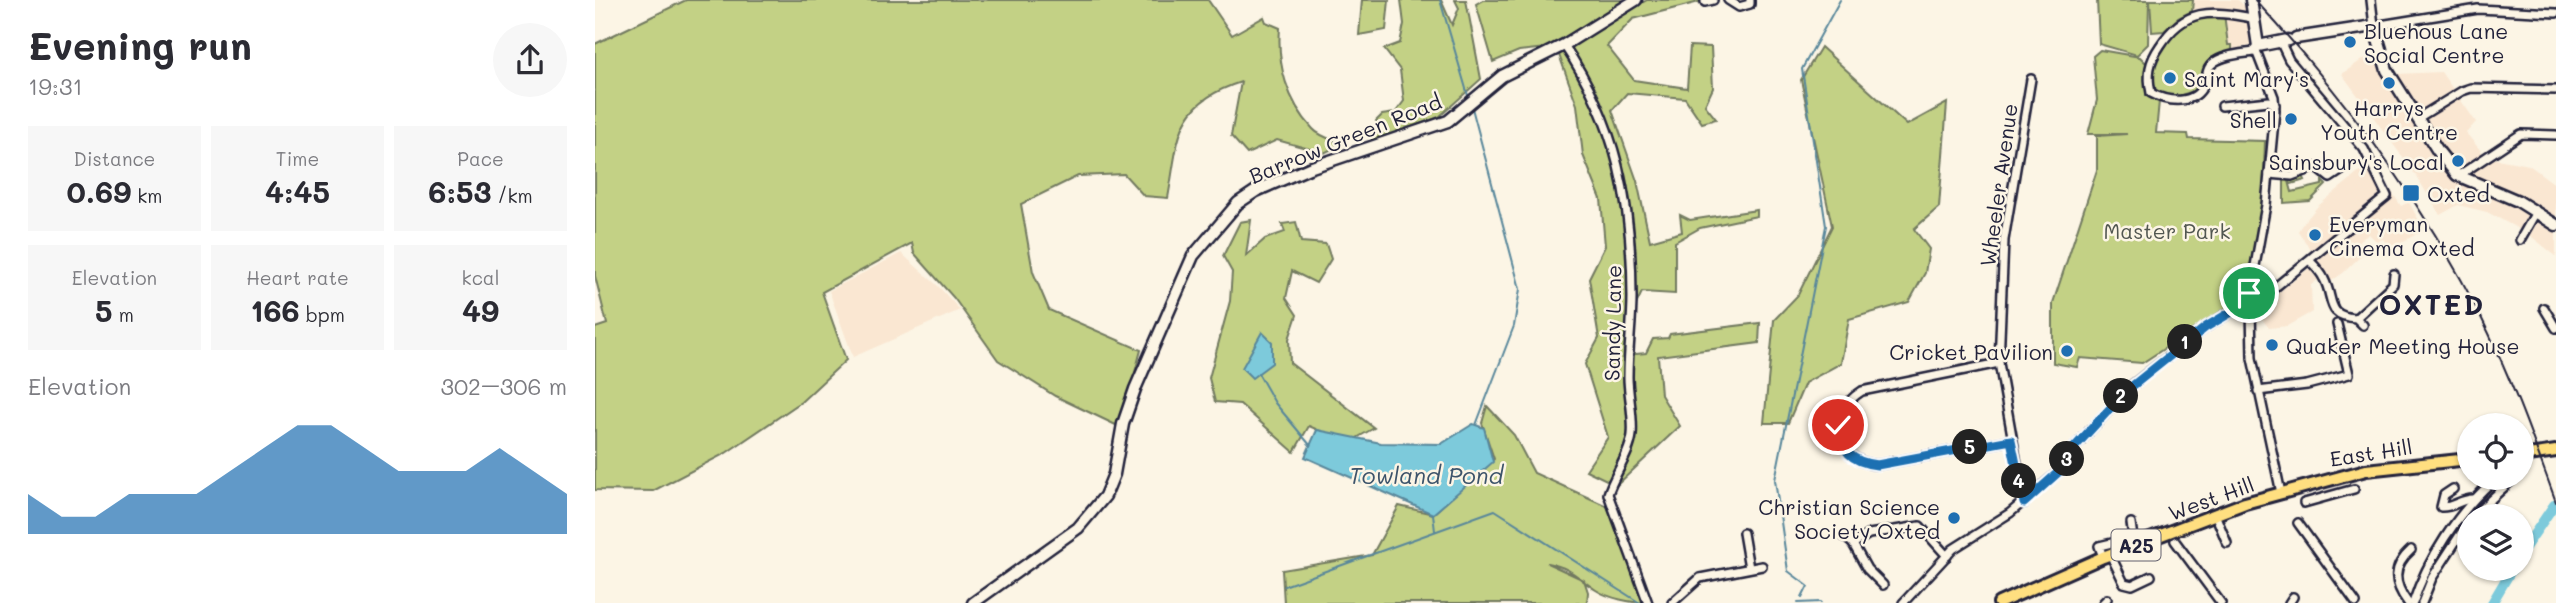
<!DOCTYPE html>
<meta charset="utf-8">
<style>
:root{--surface:#fff;--page:#f7f7f7;--text:#2b2b33;--muted:#7c7c81;--accent:#1f6fb2}
body{margin:0;font-family:Mali,sans-serif;background:var(--page);color:var(--text);height:100vh;display:flex;flex-direction:column;font-size:26px;white-space:nowrap}
*{box-sizing:border-box;margin:0}
p{font-size:23px;color:var(--muted)}
.icon{flex:none;width:38px;height:38px;fill:none;stroke:currentColor;stroke-width:2;stroke-linecap:round;stroke-linejoin:round}
.map{position:relative;flex:1;overflow:hidden}
.sheet{display:flex;flex-direction:column;background:var(--surface);width:595px}
.sheet>*{flex:none}
.controls{position:absolute;left:1862px;top:413px;display:grid;gap:14px}
.controls a{display:grid;place-items:center;width:77px;height:77px;border-radius:50%;background:var(--surface);box-shadow:0 2px 5px #0004;font-size:35px}
.pin{position:absolute;display:grid;place-items:center;width:60px;height:60px;color:#fff;margin:-30px;border:4px solid #fff;border-radius:50%;box-shadow:0 2px 7px #0007}
.km{position:absolute;width:35px;height:35px;margin:-18px;border-radius:50%;background:#222;color:#fff;font-size:19px;line-height:35px;text-align:center}
.round{display:grid;place-items:center;flex:none;width:74px;height:74px;border-radius:37px;background:var(--page)}
.summary{display:flex;align-items:center;justify-content:space-between;height:119px;padding:0 28px}
h1{font-size:38px;font-weight:700;line-height:52px}
.stats{display:grid;grid-template-columns:repeat(3,1fr);gap:10px;height:119px;padding:7px 28px}
.stats div{display:grid;align-content:center;border-radius:0px;background:var(--page);text-align:center}
.stats b{font-size:30px;font-weight:700}
.stats small{font-size:19px;font-weight:400}
.stats p{font-size:19px}
.chart{height:196px;padding:14px 28px}
.chart p{display:flex;justify-content:space-between}
.chart svg{width:100%;height:126px;margin-top:7px;fill:var(--accent);opacity:.7}
main{display:flex;flex:1;min-height:0}
.map>svg:first-child{display:block}
.built{fill:#fae7d2}
.green{fill:#c3d185;stroke:#727a60;stroke-width:2}
.water{fill:#7dcadb;stroke:#59879b;stroke-width:2}
.lines{fill:none;stroke-linecap:round;stroke-linejoin:round}
.stream{stroke:#59879b;stroke-width:2}
.river{stroke:#7dcadb;stroke-width:10}
.street-casing{stroke:#22223b;stroke-width:12}
.secondary-casing{stroke:#22223b;stroke-width:15}
.primary-casing{stroke:#22223b;stroke-width:16}
.street{stroke:#fcf5e5;stroke-width:7}
.secondary{stroke:#fcf5e5;stroke-width:10}
.primary{stroke:#ffdf80;stroke-width:10}
.rail{stroke:#22223b;stroke-width:2}
.route-casing{stroke:#fff;stroke-width:14}
.route{stroke:#1f6fb2;stroke-width:9}
.poi-dot{fill:#1f6fb2;stroke:#fcf5e5;stroke-width:2.5}
.labels{text-anchor:middle;dominant-baseline:central;stroke-width:5;stroke-linejoin:round;paint-order:stroke}
.shield{fill:#fcf5e5;stroke:#63616e;stroke-width:2}
.shield-label{font-size:19px;font-weight:bold;fill:#22223b}
.poi-label{font-size:21px;fill:#22223b;stroke:#fcf5e5;text-anchor:start}
.street-label{font-size:21px;fill:#22223b;stroke:#fcf5e5}
.park-label{font-size:21px;fill:#525751;stroke:#fcf5e5}
.water-label{font-size:23px;font-style:italic;fill:#3d546b;stroke:#fcf5e5}
.district-label{font-size:28px;font-weight:bold;letter-spacing:2px;fill:#22223b;stroke:#fcf5e5}
</style>
<main>
<section class="sheet">
<div class="summary"><div><h1>Evening run</h1><p>19:31</p></div><a class="round"><svg class="icon" aria-label="share" viewBox="0 0 24 24"><path d="M12 15V3M7 8l5-5 5 5M5 13v7h14v-7"/></svg></a></div>
<div class="stats">
<div><p>Distance</p><b>0.69<small> km</small></b></div>
<div><p>Time</p><b>4:45</b></div>
<div><p>Pace</p><b>6:53<small> /km</small></b></div>
</div>
<div class="stats">
<div><p>Elevation</p><b>5<small> m</small></b></div>
<div><p>Heart rate</p><b>166<small> bpm</small></b></div>
<div><p>kcal</p><b>49</b></div>
</div>
<div class="chart"><p><span>Elevation</span>302–306 m</p>
<svg viewBox="0 0 160 44" preserveAspectRatio="none"><path d="M0 44V30L10 38L20 38L30 30L40 30L50 30L60 22L70 14L80 6L90 6L100 14L110 22L120 22L130 22L140 14L150 22L160 30V44z"/></svg>
</div>
</section>
<div class="map">
<svg width="1961" height="603" viewBox="0 0 1961 603">
<rect width="100%" height="100%" fill="#fcf5e5"/>
<filter id="ink" filterUnits="userSpaceOnUse"><feTurbulence type="fractalNoise" baseFrequency=".0143" numOctaves="2"/><feDisplacementMap in="SourceGraphic" scale="14" xChannelSelector="R" yChannelSelector="G"/><feConvolveMatrix kernelMatrix="1 2 1 2 8 2 1 2 1" color-interpolation-filters="sRGB"/></filter>
<g filter="url(#ink)">
<g class="built">
<path d="M1598,0h45l10,9 -4,4 -21,-5 -31,3z"/>
<path d="M1629,14l25,6 1,25 -15,5 -7,-4z"/>
<path d="M1793,54l8,20 45,-2 35,50 -10,11 20,24 43,8 27,20v71l-28,-22 -41,-22 -29,-7 -18,10 -23,-38 -75,-103 21,-15z"/>
<path d="M1773,165l12,25 10,-1 11,17 8,-4 15,28 -35,19 -6,-10 -6,3 -8,-8 -10,7 5,12 -21,20 -13,9 -12,-2 -7,5 1,27 -25,14 -18,2 -13,-17 62,-50 -20,-30 3,-5 17,-20z"/>
<path d="M306,253l37,33 22,24 -107,47 -24,-66z"/>
</g>
<g class="green">
<path d="M91,0h522l24,35 32,-18 2,5 14,6c-3,37 7,73 33,101 6,7 20,11 29,15l-18,9 -47,-13 -30,14 -16,-18 10,-54c-67,21 -62,57 -73,116l-24,-2 -20,-22 -46,2 -57,28 12,68 16,38 92,40 -21,77 -65,-31 -57,-36 -44,-62 -40,-45 -2,-10 -90,49 24,68 -45,42 -75,51 -73,38 -58,-1v-162l12,-4 -12,-48v-232z"/>
<path d="M767,0h27l-3,30 -27,5z"/>
<path d="M806,0h40l11,25 7,-17 -4,-8h11l15,79 -42,38 -65,24 -5,-5 1,-7h6v-8l6,-6 13,-2 9,-12 -4,-31 -16,-21 16,-6 4,-19z"/>
<path d="M888,0h144l-81,48 -27,3 -26,11 -17,-58z"/>
<path d="M1052,0h60l-74,19 -26,27 27,34 53,8 3,-42 21,1 2,41 -8,17 11,14 -14,4 -17,-25 -58,-5 -15,17 25,71 13,60 32,-9 -2,-17 10,5 67,-10v6l-57,12 -25,14v52l-33,-2 -16,34v29l20,-2 7,-14 15,-1 2,-4 90,-11 -1,20 -101,13 3,39 19,31 -63,59 -31,-15 22,-33 -23,-73 14,-26 -10,-60 16,-32 -4,-47 -18,-44 -6,-50 -19,-53z"/>
<path d="M1502,0h52l-1,44 -11,11 -38,-11z"/>
<path d="M1555,0h43l-1,11 -14,7 -14,13 -12,1z"/>
<path d="M1629,14l4,31h4v5l-27,15 -9,25 -26,9 -16,-6 -5,-8c12,-49 26,-65 75,-71z"/>
<path d="M1226,47l86,78 40,-22 -8,104 -25,22 15,20 -4,24 -16,29 -60,17 -8,44 -36,20 -17,40h-24l10,-103 24,-25 34,-69 -31,-146z"/>
<path d="M1505,50l40,7 7,7 -1,31 13,6 -3,32 32,1 1,5 76,2 -2,56 -12,71 -3,7 -7,2 -3,5 6,9 -6,9 -96,63 -62,-5 -3,9 -24,-4v-60l44,-133v-34l30,-2h-39l9,-34 -4,-44z"/>
<path d="M1708,176l2,4 -14,4 -2,-3 3,11 30,-7v-4l4,4 -16,16 -26,2v-23z"/>
<path d="M656,220l-5,36 19,-17 20,-7 -3,-8 14,-2 5,20 25,2 5,15 -15,24 -24,-12 -6,27 11,17 -8,24 1,24 84,65 -26,15 -39,-17 -15,26 -54,-48 -25,-2 -6,-24 21,-77 2,-29 -9,-16 17,-34z"/>
<path d="M892,406l27,29 20,38 73,33 39,97c-14,0 -38,-5 -50,-13 -19,-12 -23,-22 -49,-27l37,17 4,12 -1,11h-303l-2,-33 90,-15 27,-49 34,8 61,-55 -12,-36z"/>
</g>
<g class="water">
<path d="M667,332l10,10v21l-20,15 -10,-10z"/>
<path d="M878,424l11,4 9,34 -60,52 -128,-57 12,-27 64,13 60,1z"/>
</g>
<g class="lines">
<g class="stream">
<path d="M845,0l29,99"/>
<path d="M877,108l48,181 -6,37 -38,99"/>
<path d="M663,373l17,30 35,42"/>
<path d="M838,514l2,17"/>
<path d="M689,586l211,-76 145,93"/>
<path d="M1207,598l6,-12 -20,-15 -13,-91 51,-254 -24,-157 38,-69"/>
<path d="M1203,603l23,-1"/>
</g>
<g class="river">
<path d="M1927,552l32,-47"/>
<path d="M1897,603l20,-34"/>
</g>
<g class="street-casing">
<g id="street">
<path d="M1133,0l11,7 11,-3v-4"/>
<path d="M1776,0l3,26 104,-17 78,4"/>
<path d="M1110,2l8,-2"/>
<path d="M1657,18c-41,-8 -68,-10 -92,28 -11,16 -13,28 -9,47 16,9 44,13 53,-9 4,-8 1,-14 8,-20 9,-9 30,-10 42,-12"/>
<path d="M969,45c53,79 68,158 68,252 0,26 -4,53 -4,80 0,18 6,39 4,58 -2,19 -18,40 -24,59l40,109"/>
<path d="M1627,106l47,-5 6,4"/>
<path d="M1823,118l44,-27 9,-3 85,2"/>
<path d="M1674,174l23,2 24,-9 14,11 12,-8"/>
<path d="M1863,176l63,-42 35,1"/>
<path d="M1925,240l16,-28"/>
<path d="M1715,261c5,5 11,11 14,18 11,21 1,37 32,39l7,7"/>
<path d="M1650,304v-8l10,-10v-20l11,-61 9,-95 -1,-13 -19,-49"/>
<path d="M1656,307l136,-111 -23,-47 -75,-89 -9,-19"/>
<path d="M1656,307l1,51 29,135"/>
<path d="M1949,308l12,20"/>
<path d="M1761,318l37,-34 1,-10"/>
<path d="M1404,363l-137,28c-37,23 -30,69 15,74l134,-25"/>
<path d="M1663,391l49,-6 42,-11 -12,-50"/>
<path d="M1927,470l2,-14"/>
<path d="M1858,489l-9,6 -3,12c12,1 19,-8 32,-8"/>
<path d="M1429,503l-25,-140 5,-123 27,-161"/>
<path d="M1709,503l50,-14"/>
<path d="M1620,514l12,29"/>
<path d="M1878,516l41,-38"/>
<path d="M1703,523l58,80"/>
<path d="M1148,533l6,35"/>
<path d="M1249,536l9,8 14,25 16,16"/>
<path d="M1580,541l46,62"/>
<path d="M1258,544l16,-10 51,-8 27,30"/>
<path d="M1515,554l14,29 8,2 19,-9"/>
<path d="M1508,557l-4,-11 34,-8 -2,-15"/>
<path d="M1077,603l28,-25 62,-12"/>
<path d="M1308,603l50,-54 57,-36 52,-44 10,-19 59,-64 75,-59 39,-23"/>
<path d="M1508,603l4,-4"/>
<path d="M1694,603l4,-6"/>
<path d="M1813,603c-15,-20 -16,-36 3,-53"/>
<path d="M1818,603c14,-43 45,-91 79,-121l10,6"/>
<path d="M1827,603l10,-25 37,-57"/>
</g>
</g>
<g class="secondary-casing">
<g id="secondary">
<path d="M1656,0l7,46 30,-6"/>
<path d="M1701,38l78,-12 13,44 51,81 19,24 61,26 38,24"/>
<path d="M378,603l105,-75 27,-32 9,-22 9,-50 12,-35 58,-133 45,-53 18,-12 53,-23 139,-47 54,-45 62,-31 72,-45"/>
</g>
</g>
<g class="primary-casing">
<g id="primary">
<path d="M1927,456l34,-5"/>
<path d="M1404,603l104,-46 142,-54 121,-33 103,-11"/>
</g>
</g>
<use href="#street" class="street"/>
<use href="#secondary" class="secondary"/>
<use href="#primary" class="primary"/>
<path class="rail" d="M1660,0c88,95 166,199 225,315 30,60 53,124 76,187"/>
</g>
</g>
<g class="lines" filter="url(#ink)">
<g class="route-casing">
<path id="route" d="M1243,425c3,26 13,37 39,40l134,-25 13,63 38,-34 10,-19 54,-59 80,-64 39,-23v-8l4,-3"/>
</g>
<use href="#route" class="route"/>
</g>
<g class="poi-dot">
<circle cx="1755" cy="42" r="7"/>
<circle cx="1575" cy="78" r="7"/>
<circle cx="1794" cy="83" r="7"/>
<circle cx="1696" cy="119" r="7"/>
<circle cx="1863" cy="161" r="7"/>
<rect x="1807" y="184" width="18" height="18" rx="3.5"/>
<circle cx="1720" cy="235" r="7"/>
<circle cx="1677" cy="345" r="7"/>
<circle cx="1472" cy="351" r="7"/>
<circle cx="1359" cy="518" r="7"/>
</g>
<g class="labels">
<rect class="shield" x="1516.5" y="529.5" width="49" height="31" rx="5"/>
<g class="shield-label">
<text x="1541" y="545">A25</text>
</g>
<g class="poi-label">
<text x="1769" y="30">Bluehous Lane<tspan x="1769" dy="24">Social Centre</tspan></text>
<text x="1589" y="78">Saint Mary's</text>
<text x="1794" y="107" text-anchor="middle">Harrys<tspan x="1794" dy="24">Youth Centre</tspan></text>
<text x="1682" y="119" text-anchor="end">Shell</text>
<text x="1849" y="161" text-anchor="end">Sainsbury's Local</text>
<text x="1832" y="193">Oxted</text>
<text x="1734" y="223">Everyman<tspan x="1734" dy="24">Cinema Oxted</tspan></text>
<text x="1691" y="345">Quaker Meeting House</text>
<text x="1458" y="351" text-anchor="end">Cricket Pavilion</text>
<text x="1345" y="506" text-anchor="end">Christian Science<tspan x="1345" dy="24">Society Oxted</tspan></text>
</g>
<g class="street-label">
<text transform="translate(750 138) rotate(-22)">Barrow Green Road</text>
<text transform="translate(1403 185) rotate(-82)">Wheeler Avenue</text>
<text transform="translate(1017 323) rotate(-89)">Sandy Lane</text>
<text transform="translate(1776 452) rotate(-9)">East Hill</text>
<text transform="translate(1616 498) rotate(-20)">West Hill</text>
</g>
<g class="park-label">
<text x="1572" y="230">Master Park</text>
</g>
<g class="water-label">
<text x="831" y="475">Towland Pond</text>
</g>
<g class="district-label">
<text x="1837" y="304">OXTED</text>
</g>
</g>
</svg>
<div class="controls">
<a><svg class="icon" aria-label="locate" viewBox="0 0 24 24"><circle cx="12" cy="12" r="6"/><path d="M12 2v4M12 18v4M2 12h4M18 12h4"/></svg></a>
<a><svg class="icon" aria-label="layers" viewBox="0 0 24 24"><path d="M12 4l9 5-9 5-9-5zM3 14l9 5 9-5"/></svg></a>
</div>
<div class="pin" style="left:1654px;top:293px;background:#1e9e55"><svg class="icon" aria-label="arrive" viewBox="0 0 24 24"><path d="M6 21V4h12l-3 4 3 4H6"/></svg></div>
<div class="pin" style="left:1243px;top:425px;background:#d93025"><svg class="icon" aria-label="check" viewBox="0 0 24 24"><path d="M5 12l5 5 9-10"/></svg></div>
<b class="km" style="left:1590px;top:342px">1</b>
<b class="km" style="left:1526px;top:396px">2</b>
<b class="km" style="left:1472px;top:459px">3</b>
<b class="km" style="left:1424px;top:481px">4</b>
<b class="km" style="left:1375px;top:447px">5</b>
</div>
</main>
